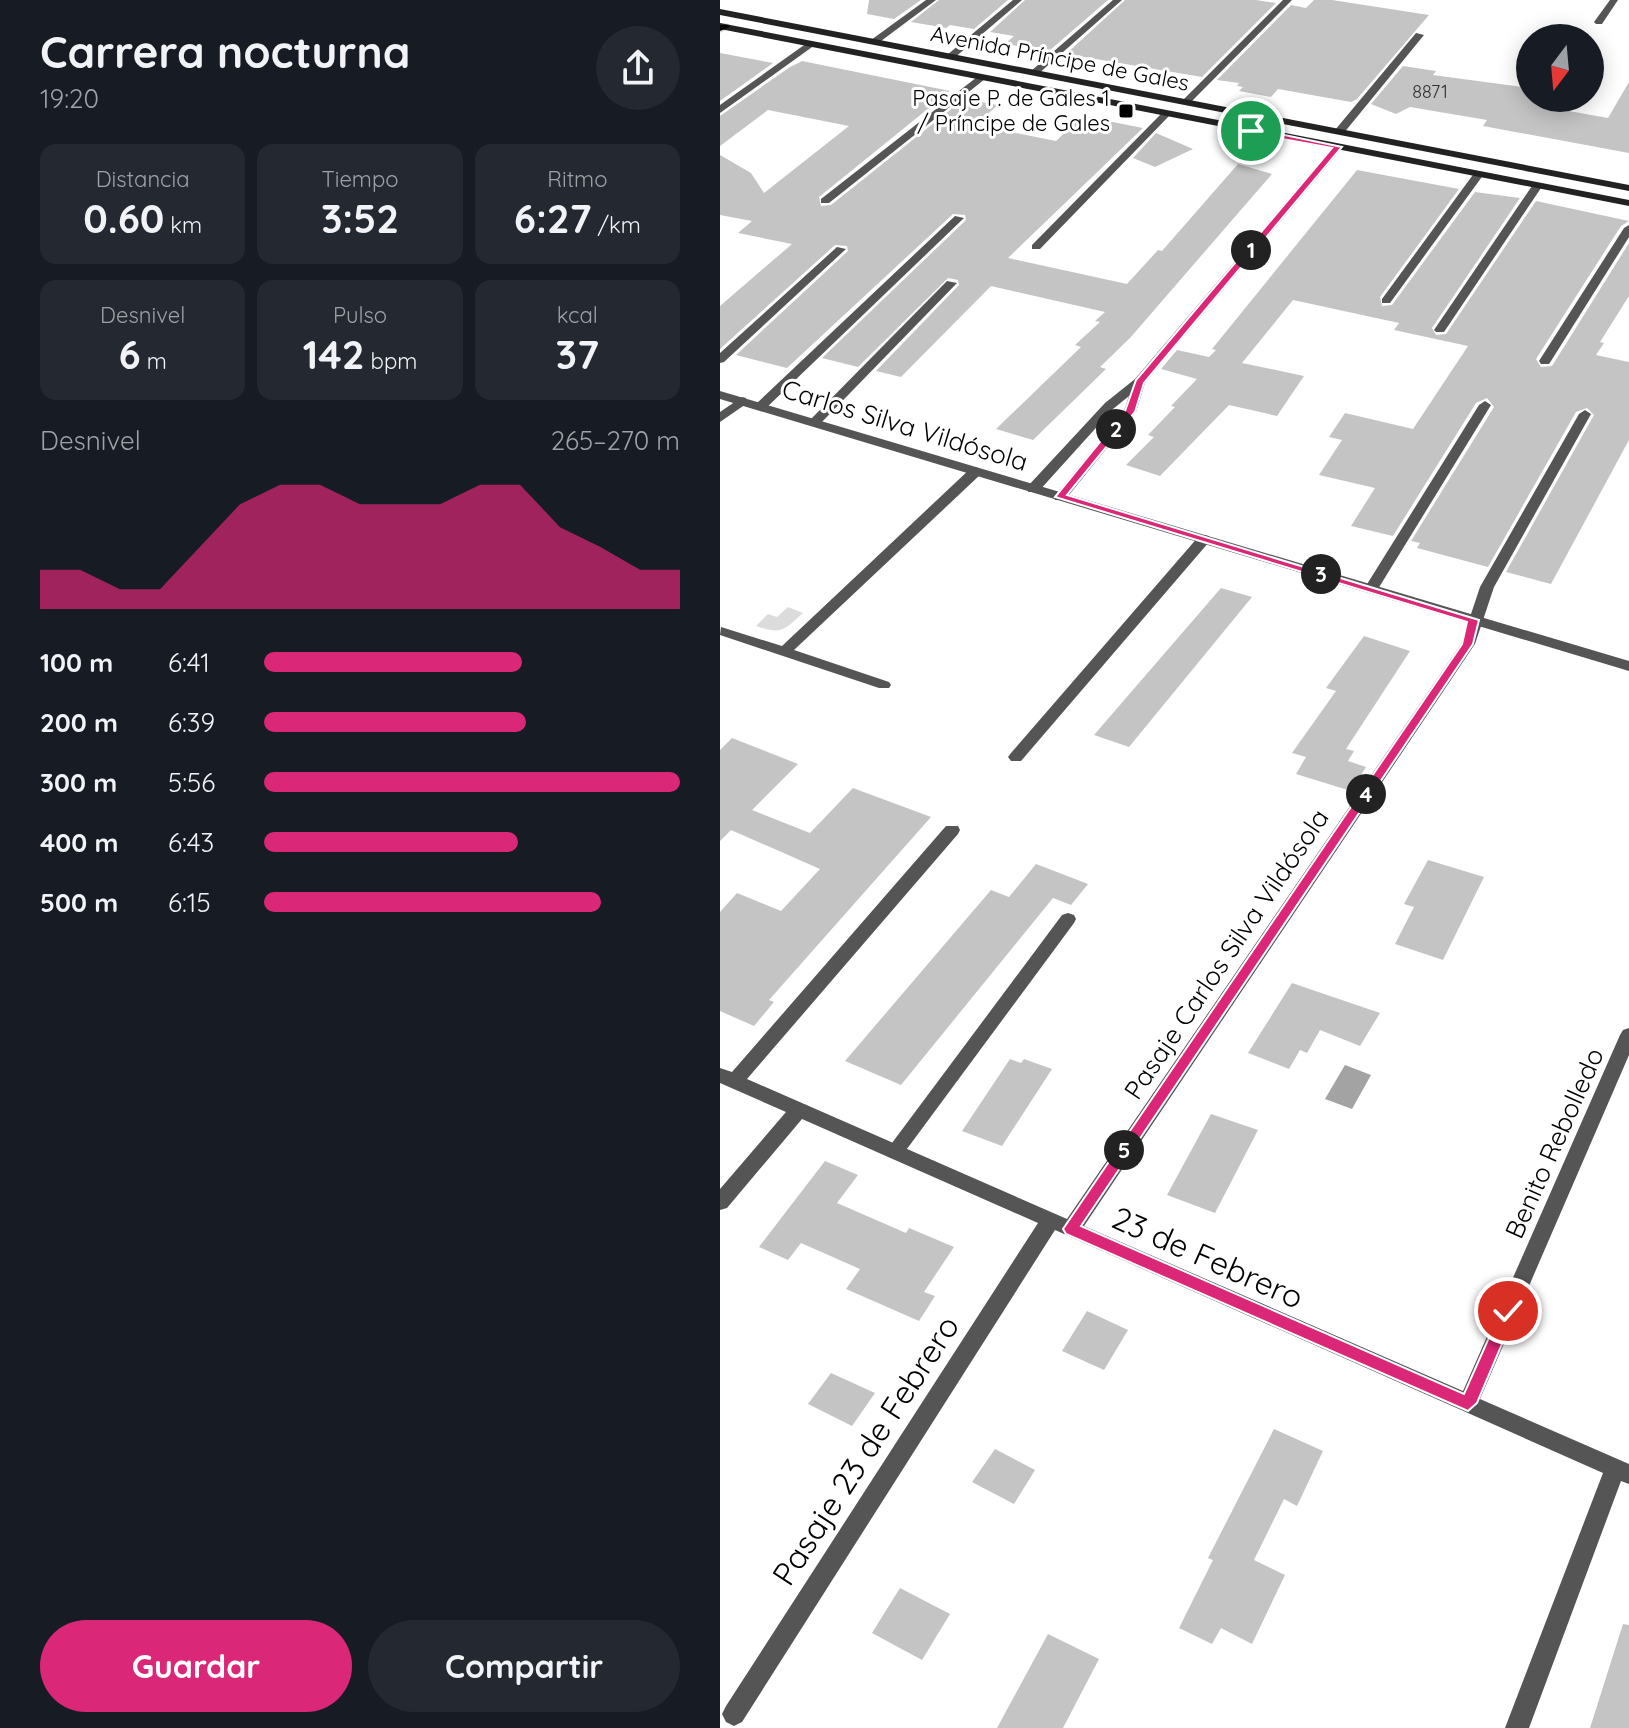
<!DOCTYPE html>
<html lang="es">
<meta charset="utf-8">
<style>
:root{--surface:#171b24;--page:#242831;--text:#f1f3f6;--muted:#9ea1a6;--accent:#db2777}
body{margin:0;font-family:Quicksand,sans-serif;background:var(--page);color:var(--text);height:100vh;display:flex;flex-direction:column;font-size:30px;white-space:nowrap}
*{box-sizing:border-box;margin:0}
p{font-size:26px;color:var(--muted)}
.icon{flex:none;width:44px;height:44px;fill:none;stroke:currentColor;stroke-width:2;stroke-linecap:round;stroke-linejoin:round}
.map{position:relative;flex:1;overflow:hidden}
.details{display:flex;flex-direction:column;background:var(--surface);width:720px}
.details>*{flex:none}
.needle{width:52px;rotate:196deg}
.fabs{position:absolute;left:796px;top:24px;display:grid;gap:16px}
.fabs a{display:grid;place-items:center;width:88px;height:88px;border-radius:50%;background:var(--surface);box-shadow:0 4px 20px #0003;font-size:40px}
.pin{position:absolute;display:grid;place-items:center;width:68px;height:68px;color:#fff;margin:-34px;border:4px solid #fff;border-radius:50%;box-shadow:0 2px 8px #0007}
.km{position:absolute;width:40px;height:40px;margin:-20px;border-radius:50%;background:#222;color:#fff;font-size:22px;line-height:40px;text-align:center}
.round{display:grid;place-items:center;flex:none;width:84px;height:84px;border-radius:42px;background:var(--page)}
.headline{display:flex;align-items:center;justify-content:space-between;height:136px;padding:0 40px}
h1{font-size:44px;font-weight:800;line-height:60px}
.metrics{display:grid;grid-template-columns:repeat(3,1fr);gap:12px;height:136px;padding:8px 40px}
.metrics div{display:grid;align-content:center;border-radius:16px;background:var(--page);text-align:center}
.metrics b{font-size:40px;font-weight:800}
.metrics small{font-size:22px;font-weight:400}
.metrics p{font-size:22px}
.chart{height:224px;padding:16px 40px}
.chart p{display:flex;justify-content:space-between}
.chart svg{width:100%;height:144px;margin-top:8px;fill:var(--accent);opacity:.7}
.primary-button{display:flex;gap:16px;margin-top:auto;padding:16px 40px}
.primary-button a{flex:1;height:92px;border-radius:48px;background:var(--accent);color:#fff;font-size:32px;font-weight:800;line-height:92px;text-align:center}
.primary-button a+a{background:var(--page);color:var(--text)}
ul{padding:0 40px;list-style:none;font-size:26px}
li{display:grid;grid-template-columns:128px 96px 1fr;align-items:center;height:60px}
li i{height:20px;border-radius:10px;background:var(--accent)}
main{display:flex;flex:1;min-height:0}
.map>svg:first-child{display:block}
.green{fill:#dcdcdc}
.water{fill:#a3a3a3}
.building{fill:#c4c4c4}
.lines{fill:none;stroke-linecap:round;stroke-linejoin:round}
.primary-casing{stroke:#dbdbdb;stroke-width:3}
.service{fill:#555;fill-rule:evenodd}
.minor{fill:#555;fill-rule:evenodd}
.tertiary{fill:#555;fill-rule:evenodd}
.secondary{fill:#222;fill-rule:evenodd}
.primary{fill:#000;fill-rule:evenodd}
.route{fill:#db2777;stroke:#fff;stroke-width:2}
.poi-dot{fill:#000;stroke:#fff;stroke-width:3}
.labels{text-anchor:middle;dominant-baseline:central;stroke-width:6;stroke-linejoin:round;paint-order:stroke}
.far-number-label{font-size:18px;fill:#313131}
.far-street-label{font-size:22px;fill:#000;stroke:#fff}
.far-poi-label{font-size:22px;fill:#000;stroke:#fff;text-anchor:end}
.street-label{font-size:26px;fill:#000;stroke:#fff}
.near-street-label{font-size:32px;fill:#000;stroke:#fff}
</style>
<main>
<section class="details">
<div class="headline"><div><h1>Carrera nocturna</h1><p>19:20</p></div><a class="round"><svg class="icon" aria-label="share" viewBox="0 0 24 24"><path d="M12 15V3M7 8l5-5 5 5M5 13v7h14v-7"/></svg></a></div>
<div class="metrics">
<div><p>Distancia</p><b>0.60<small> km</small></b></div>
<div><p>Tiempo</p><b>3:52</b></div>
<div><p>Ritmo</p><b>6:27<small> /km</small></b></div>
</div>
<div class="metrics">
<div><p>Desnivel</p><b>6<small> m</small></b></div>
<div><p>Pulso</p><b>142<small> bpm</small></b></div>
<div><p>kcal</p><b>37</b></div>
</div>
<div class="chart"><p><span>Desnivel</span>265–270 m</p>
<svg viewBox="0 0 160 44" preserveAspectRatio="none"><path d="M0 44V32L10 32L20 38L30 38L40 25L50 12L60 6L70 6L80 12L90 12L100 12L110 6L120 6L130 19L140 25L150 32L160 32V44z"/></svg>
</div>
<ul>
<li><b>100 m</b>6:41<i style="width:62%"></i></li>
<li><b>200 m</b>6:39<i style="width:63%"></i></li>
<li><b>300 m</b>5:56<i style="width:100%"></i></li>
<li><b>400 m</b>6:43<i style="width:61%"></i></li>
<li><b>500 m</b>6:15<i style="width:81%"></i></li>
</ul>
<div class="primary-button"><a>Guardar</a><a>Compartir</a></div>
</section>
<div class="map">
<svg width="909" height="1728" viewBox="0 0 909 1728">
<rect width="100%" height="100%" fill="#fff"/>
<path class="green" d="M68,607l15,6c-19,17 -21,22 -47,13l12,-12 9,3z"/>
<path class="water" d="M625,1065l26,10 -19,34 -27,-10z"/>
<g class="building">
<path d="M149,0h52l-27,19 -27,-5z"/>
<path d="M219,0h69l-34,29 -24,-4 -4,3 -35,-6z"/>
<path d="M305,0h83l-59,51 -44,-7 9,-8 -24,-4z"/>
<path d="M405,0h131l20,3 -74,74 -136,-23z"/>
<path d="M594,0h18l97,15 -72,84 -6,3 -73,-13 -7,8 -32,-6 4,-4 -6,-1 2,-3 -22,-3 74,-75 15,3z"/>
<path d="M0,53l53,10 -53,38z"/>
<path d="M82,61l148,30 -131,106 2,9 10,-1 133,-106 34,6 -23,20 81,16 26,-25 61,12 -135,130 119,26 31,-34 4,1 76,-87 34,10 -142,164 -30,29 6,2 -73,71 -37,-11 85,-82 -6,-2 25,-23 -5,-1 10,-9 -114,-26 -90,91 -25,-6 83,-86 -1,-5 -10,-2 -90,89 -36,-9 144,-138 -1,-5 -12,-1 -166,154 -51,-13 112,-104 -1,-5 -12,-1 -115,104v-43l72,-62 -54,-11 14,-12 -32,-6v-60l31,18 13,20 85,-67 -81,-16 -48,36v-30l70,-49z"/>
<path d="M683,66l33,5 -3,4 97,13v10h16l-5,8 67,12 21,-36v71l-146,-27 4,-6 -77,-13 -14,7 -25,-10z"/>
<path d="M436,133l37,16 -38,18 -22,-9z"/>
<path d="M637,170l102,19 -79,108 2,9 10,-1 83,-113 45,6 -88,130 4,7 10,-1 90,-133 93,20 -8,5 -85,133 5,8 11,-1 77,-123v53l-29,46 4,1 -8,12 33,7v78l-78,144 -45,-12 88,-157 -7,-7 -11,4 -88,155 -71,-19 3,-5 -9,-2 83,-134 -7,-9 -11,5 -83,133 -42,-10 24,-38 -56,-13 23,-35 -13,-3 16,-24 68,16 55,-83 -74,-16 5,-7 -106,-23 -51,63 62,13 -27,40 -48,-11 -69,71 -34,-11 28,-28 -6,-2 27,-28 -4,-1 26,-27 -36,-10 16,-19 32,7 7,-7 -4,-1z"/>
<path d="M501,588l31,9 -123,150 -35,-12z"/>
<path d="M644,636l46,15 -64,98 8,2 -6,10 18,6 -15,24 -55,-17 10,-17 -14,-4 44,-62 -10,-3z"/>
<path d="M12,738l66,26 -46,46 58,23 43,-45 78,29 -162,183 5,2 -20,24 -34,-15v-99l17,-19 44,18 39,-42 -89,-39 -11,11v-91z"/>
<path d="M708,860l56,17 -41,83 -48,-16 19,-37 -10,-3z"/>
<path d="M316,864l52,20 -17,21 -18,-7 -152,187 -56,-24 146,-171 18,7z"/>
<path d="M572,983l88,30 -20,33 -40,-16 -13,23 -7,-3 -11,19 -41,-16z"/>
<path d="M290,1059l11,4 3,-4 28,10 -50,77 -40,-15z"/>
<path d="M491,1114l47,16 -43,83 -48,-18z"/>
<path d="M105,1161l33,14 -21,28 69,30 3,-5 45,19 -30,45 11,4 -16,25 -73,-32 14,-20 -59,-26 -13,17 -29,-13z"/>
<path d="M367,1311l41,19 -24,40 -42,-19z"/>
<path d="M111,1373l44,20 -23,33 -44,-22z"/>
<path d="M554,1429l49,22 -26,55 -13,-7 -30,61 31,15 -33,69 -31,-16 -9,16 -33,-16 34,-68 -5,-2z"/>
<path d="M275,1449l40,21 -21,34 -42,-22z"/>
<path d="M180,1588l50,26 -28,46 -50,-27z"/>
<path d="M903,1624l6,1v103h-39z"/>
<path d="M328,1634l51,25 -36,69h-66z"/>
</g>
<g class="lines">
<g class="primary-casing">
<path id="primary" d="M0,25h8l2,2 -10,4z"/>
</g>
<path class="service" d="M348,913l6,2 2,4 -2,4 -173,234 -6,2 -6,-2 -3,-5 3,-5 173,-232z"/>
<g class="minor">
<path d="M206,0h10l-59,44h-6v-4z"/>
<path d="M293,0h9l-69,59h-6v-4z"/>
<path d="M393,0h9l-85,75h-6v-4z"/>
<path d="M563,0h9l-103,104h-6v-4z"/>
<path d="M890,0h8l-16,24h-6l-2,-2z"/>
<path d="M696,33l8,2 -81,99h-8v-4z"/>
<path d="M87,43l8,2 -95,68v-8z"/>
<path d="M257,77l8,2 -156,124h-8v-4z"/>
<path d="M442,113l8,2 -130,134h-8v-4z"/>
<path d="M614,145l9,2 -198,236 -9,29 -71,88h-10l-1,-3 70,-86 5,-15 -16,13 -75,83h-10v-6l77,-83 30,-24z"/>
<path d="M755,172l9,2 -94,129h-8v-4z"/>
<path d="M814,183l9,2 -99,147h-8l-2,-2z"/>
<path d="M235,216l9,2 -200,192h-8v-6z"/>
<path d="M909,225v12l-78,124 -2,3h-8l-2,-3 85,-133z"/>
<path d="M117,247l9,2 -122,113 -4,1v-10z"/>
<path d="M227,281l10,2 -139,143h-8v-6z"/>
<path d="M22,397l4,1v6l-26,18v-10z"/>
<path d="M765,401l6,4 -113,184 -2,3h-10l-2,-3 115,-184z"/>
<path d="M865,410l6,4 -97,173 -19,57 -391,582 379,165 157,-356 3,-5 6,-2v27l-149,344 149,65v20l-8,-3 -92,247h-24l98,-255 -548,-243 -313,492 -8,4 -8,-4 -4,-8 4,-8 312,-483 -236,-104 -75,89 -7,2v-21l66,-77 -66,-29v-15l12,4 214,-246h12l2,4 -2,4 -211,245 320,140 394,-575 19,-57 99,-173z"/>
<path d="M256,467l6,4 -1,3 -187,176 95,32 2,3 -2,3h-10l-159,-53 1,-8 61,19 189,-178z"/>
<path d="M484,535l5,1v6l-188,219h-10l-3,-4 3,-4 188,-217z"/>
</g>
<path class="tertiary" d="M0,391l909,270v10l-909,-272z"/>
<g class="secondary">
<path d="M0,9l909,176v6l-909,-176z"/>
<path d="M0,23l909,177v6l-909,-177z"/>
</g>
<use href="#primary" class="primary"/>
</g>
<path class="route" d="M531,128l91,19 -198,236 -9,29 -68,83 412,125 -6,24 -392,582 383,168 39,-88h11l2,5 -39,92 -9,8 -402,-177 -3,-5 399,-585 5,-22 -412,-125 70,-86 11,-31 196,-232 -83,-15z"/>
<rect class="poi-dot" x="398" y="103" width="16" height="16" rx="4"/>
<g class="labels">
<g class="far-number-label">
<text x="710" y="91">8871</text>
</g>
<g class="far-street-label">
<text transform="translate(340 58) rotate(11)">Avenida Príncipe de Gales</text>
</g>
<g class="far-poi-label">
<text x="390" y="98">Pasaje P. de Gales 1<tspan x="390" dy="25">/ Príncipe de Gales</tspan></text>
</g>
<g class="street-label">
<text transform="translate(185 425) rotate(17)">Carlos Silva Vildósola</text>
<text transform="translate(506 954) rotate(-56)">Pasaje Carlos Silva Vildósola</text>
<text transform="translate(834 1143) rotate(-66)">Benito Rebolledo</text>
</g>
<g class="near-street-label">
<text transform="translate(488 1257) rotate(24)">23 de Febrero</text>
<text transform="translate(145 1450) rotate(-57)">Pasaje 23 de Febrero</text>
</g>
</g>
</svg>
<div class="fabs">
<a><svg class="needle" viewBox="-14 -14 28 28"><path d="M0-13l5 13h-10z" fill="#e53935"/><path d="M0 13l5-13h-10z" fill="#9ea1a6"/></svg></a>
</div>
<div class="pin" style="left:531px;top:131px;background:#1e9e55"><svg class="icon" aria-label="arrive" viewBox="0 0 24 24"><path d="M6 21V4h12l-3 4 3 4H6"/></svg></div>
<div class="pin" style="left:788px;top:1311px;background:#d93025"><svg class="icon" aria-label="check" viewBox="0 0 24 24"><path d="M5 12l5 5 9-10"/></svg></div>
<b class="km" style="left:531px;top:250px">1</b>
<b class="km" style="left:396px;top:429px">2</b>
<b class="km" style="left:601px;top:574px">3</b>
<b class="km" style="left:646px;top:794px">4</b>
<b class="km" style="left:404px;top:1150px">5</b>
</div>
</main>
